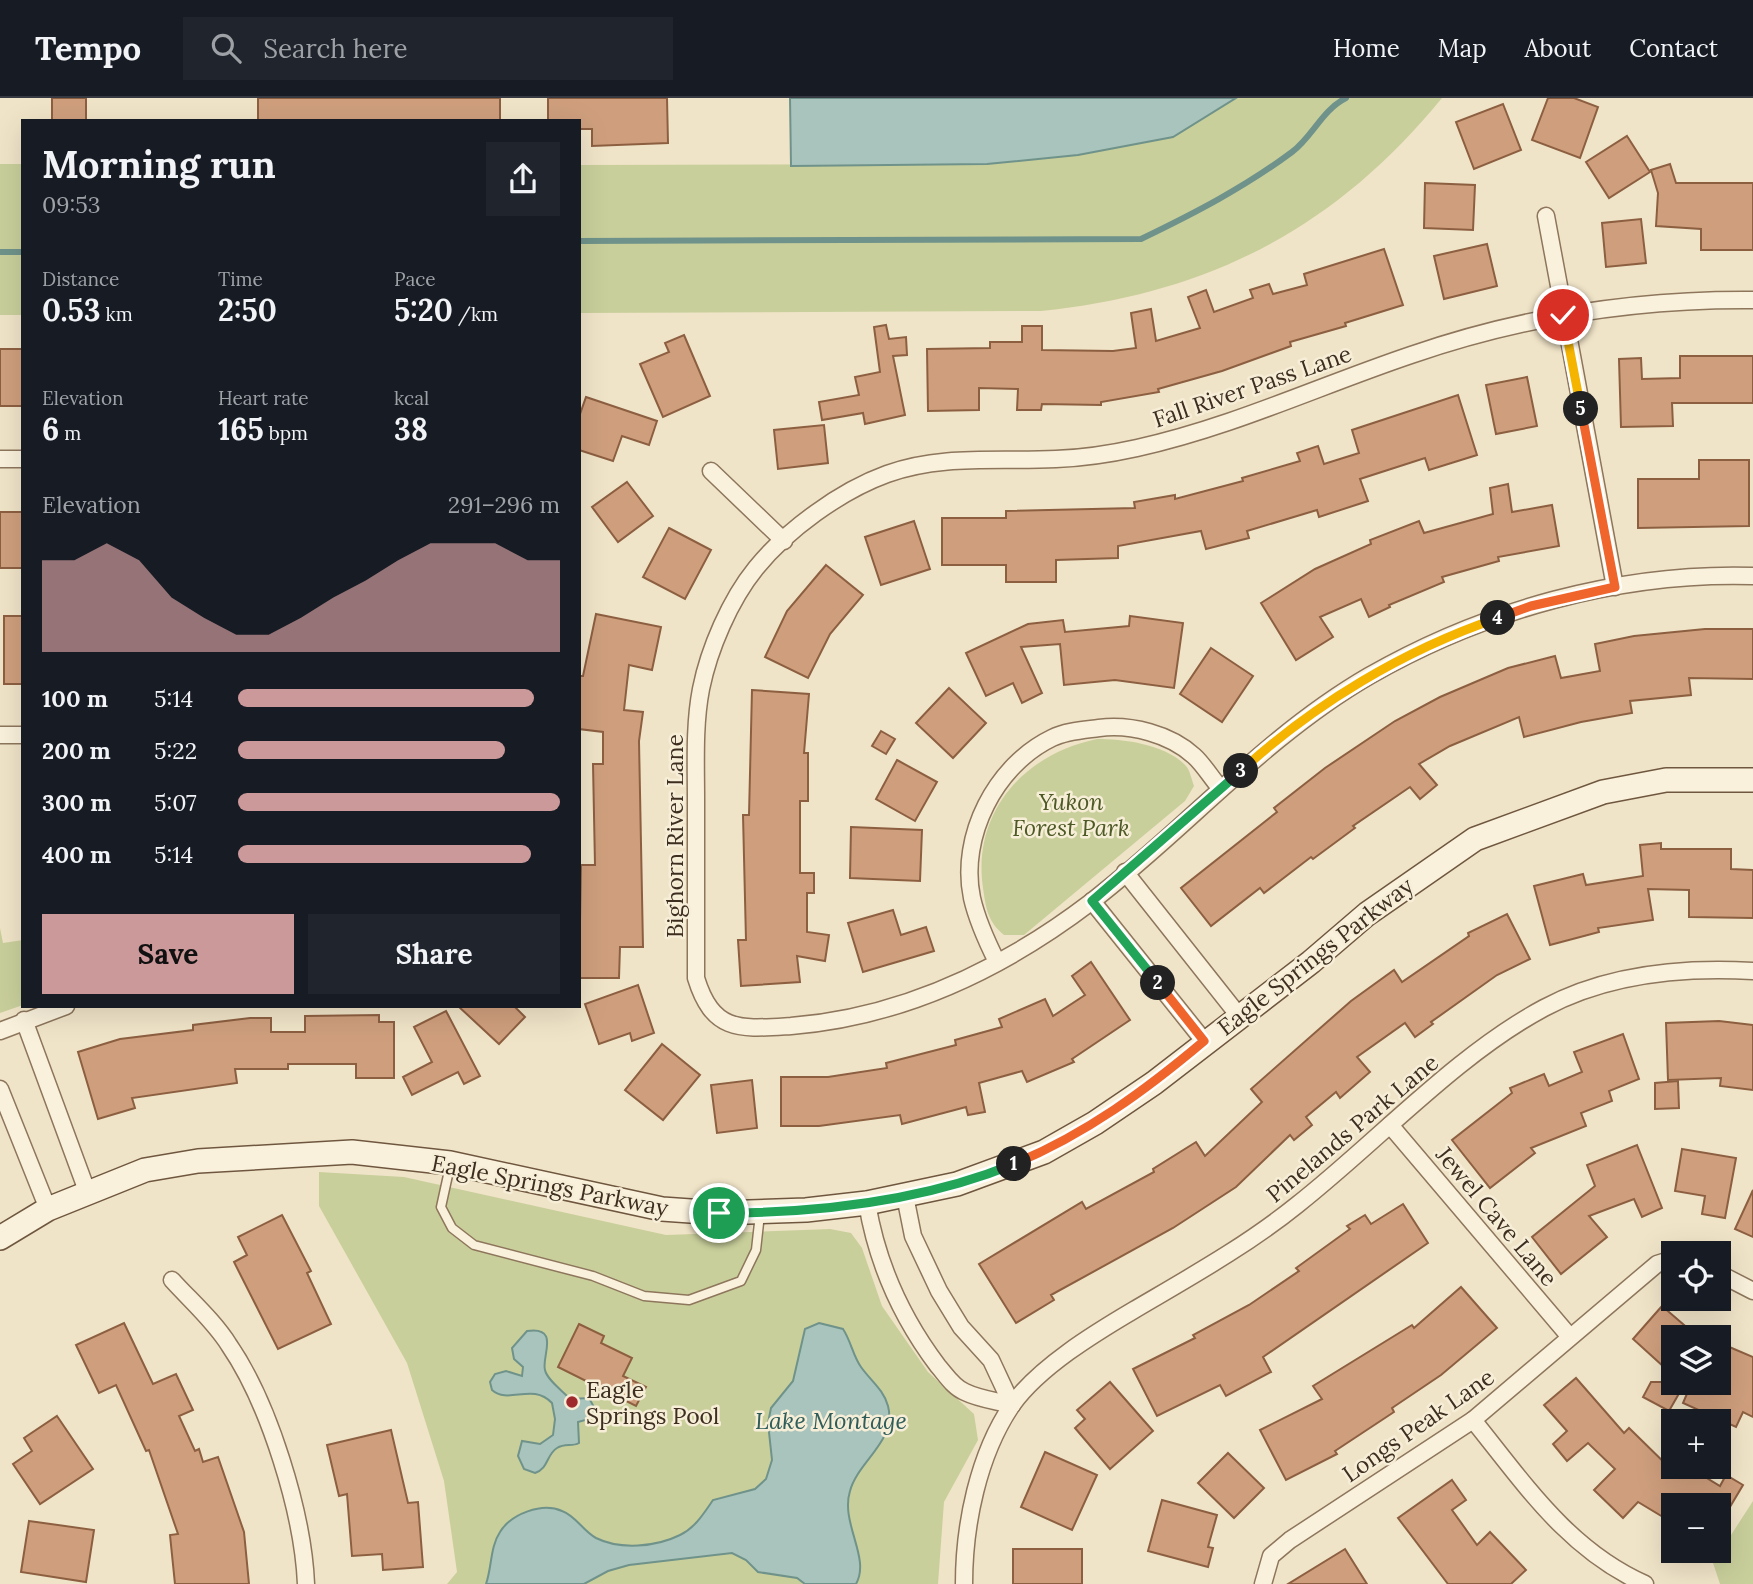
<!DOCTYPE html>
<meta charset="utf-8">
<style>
:root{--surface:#171b24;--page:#20242c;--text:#f1f3f6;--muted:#9ea1a6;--line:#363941;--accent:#cc999b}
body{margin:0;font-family:Lora,serif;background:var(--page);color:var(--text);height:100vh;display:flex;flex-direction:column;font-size:26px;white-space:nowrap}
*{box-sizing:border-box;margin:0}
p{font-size:23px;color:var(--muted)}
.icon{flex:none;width:38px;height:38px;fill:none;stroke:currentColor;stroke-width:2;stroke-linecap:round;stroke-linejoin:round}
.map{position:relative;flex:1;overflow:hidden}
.details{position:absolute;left:21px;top:21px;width:560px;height:889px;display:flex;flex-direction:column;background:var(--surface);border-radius:0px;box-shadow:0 7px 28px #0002}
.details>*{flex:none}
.buttons{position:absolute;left:1661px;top:1143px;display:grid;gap:14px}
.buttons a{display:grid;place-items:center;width:70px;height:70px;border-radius:0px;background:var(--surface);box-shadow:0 7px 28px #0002;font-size:35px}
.pin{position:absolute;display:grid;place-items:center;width:60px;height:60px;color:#fff;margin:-30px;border:4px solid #fff;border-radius:50%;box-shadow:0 2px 7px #0007}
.km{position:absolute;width:35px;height:35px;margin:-18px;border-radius:50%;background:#222;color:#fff;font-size:19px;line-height:35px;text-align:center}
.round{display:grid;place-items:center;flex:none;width:74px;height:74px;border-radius:0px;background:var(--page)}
.headline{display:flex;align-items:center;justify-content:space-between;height:119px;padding:0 21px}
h1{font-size:38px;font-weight:800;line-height:52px}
.metrics{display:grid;grid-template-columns:repeat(3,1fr);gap:10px;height:119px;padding:7px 21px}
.metrics div{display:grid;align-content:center}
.metrics b{font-size:30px;font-weight:800}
.metrics small{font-size:19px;font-weight:400}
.metrics p{font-size:19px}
.chart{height:196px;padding:14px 21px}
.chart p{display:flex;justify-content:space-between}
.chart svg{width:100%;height:126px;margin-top:7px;fill:var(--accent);opacity:.7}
.primary-button{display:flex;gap:14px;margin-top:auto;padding:14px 21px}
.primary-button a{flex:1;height:80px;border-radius:0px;background:var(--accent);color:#111;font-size:28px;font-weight:800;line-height:80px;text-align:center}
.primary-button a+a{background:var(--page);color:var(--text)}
ul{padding:0 21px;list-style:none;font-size:23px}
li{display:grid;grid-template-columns:112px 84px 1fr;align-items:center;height:52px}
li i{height:18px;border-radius:9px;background:var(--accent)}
header{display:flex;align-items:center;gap:42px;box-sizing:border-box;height:98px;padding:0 35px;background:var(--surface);border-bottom:2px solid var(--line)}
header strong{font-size:33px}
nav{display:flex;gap:38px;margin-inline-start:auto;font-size:24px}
.search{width:490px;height:63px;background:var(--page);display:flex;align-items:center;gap:18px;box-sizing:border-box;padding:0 24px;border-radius:0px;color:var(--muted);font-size:26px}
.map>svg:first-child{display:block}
.green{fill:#c9cf9b}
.water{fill:#a9c4bc;stroke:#6f938a;stroke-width:2}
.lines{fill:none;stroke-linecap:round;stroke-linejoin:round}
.stream{stroke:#6f938a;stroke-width:6}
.building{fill:#cf9f7d;stroke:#8d5f41;stroke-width:2}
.lane-casing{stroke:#8d765c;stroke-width:11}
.street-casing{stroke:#8d765c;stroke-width:19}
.secondary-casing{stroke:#6f573f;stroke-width:26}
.lane{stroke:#faf1dc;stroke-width:8}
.street{stroke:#faf1dc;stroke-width:16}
.secondary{stroke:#faf1dc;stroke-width:23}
.split-1-casing{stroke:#fff;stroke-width:14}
.split-2-casing{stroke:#fff;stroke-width:14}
.split-3-casing{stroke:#fff;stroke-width:14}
.split-4-casing{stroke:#fff;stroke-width:14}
.split-5-casing{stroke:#fff;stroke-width:14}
.split-6-casing{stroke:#fff;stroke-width:14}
.split-1{stroke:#22a559;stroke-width:9}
.split-2{stroke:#f0652b;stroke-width:9}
.split-3{stroke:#22a559;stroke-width:9}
.split-4{stroke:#f5b400;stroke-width:9}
.split-5{stroke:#f0652b;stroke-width:9}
.split-6{stroke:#f5b400;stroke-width:9}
.poi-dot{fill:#9e2a2b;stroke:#f7eed8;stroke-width:2.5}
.labels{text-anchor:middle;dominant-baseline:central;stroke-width:5;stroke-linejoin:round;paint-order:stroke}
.street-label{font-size:23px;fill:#3d2e20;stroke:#f7eed8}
.park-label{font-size:23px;font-style:italic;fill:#4d5a26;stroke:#f7eed8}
.poi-label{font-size:23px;fill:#3d2e20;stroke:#f7eed8;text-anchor:start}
.water-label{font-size:24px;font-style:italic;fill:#2f5d5a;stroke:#f7eed8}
</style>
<header>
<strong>Tempo</strong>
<div class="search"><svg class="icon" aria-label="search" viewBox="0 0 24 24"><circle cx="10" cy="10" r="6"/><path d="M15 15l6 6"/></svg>Search here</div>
<nav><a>Home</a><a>Map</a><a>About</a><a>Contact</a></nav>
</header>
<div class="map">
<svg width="1753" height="1486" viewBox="0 0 1753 1486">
<rect width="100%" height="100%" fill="#f0e4c8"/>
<g class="green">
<path d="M1236,0h206c-107,131 -234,196 -401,213l-462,2v-148l408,-1 186,-27z"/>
<rect x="0" y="66" width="23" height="151"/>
<path d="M1097,641c26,0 69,5 89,27 4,4 6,15 8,20l-9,15 -161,134h-20c-16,-13 -18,-26 -21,-47 -11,-76 41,-134 114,-149z"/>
<path d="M0,830l3,15 20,-3v65l-23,8z"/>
<path d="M319,1074l85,5 262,58 164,-6 21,4 11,15 20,58 46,66 46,42 4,26 -34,62 -6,82h-491l10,-12 -13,-91 -37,-118 -88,-157z"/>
<path d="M1753,1403v83h-33l-7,-21z"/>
</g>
<g class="water">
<path d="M790,0h446l-63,39 -95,18 -91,9 -196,2z"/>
<path d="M819,1225l24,6c8,12 10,27 18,38 9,13 23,23 27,39 9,35 -30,55 -38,85 -10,32 21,67 6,93h-51l-8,-6 -39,-6 -12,-12 -14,-7 -103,12 -21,6 -24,13h-98c6,-17 4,-37 14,-52 11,-18 42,-30 62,-21 14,5 21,20 34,27 24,12 60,9 84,-3 15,-7 24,-22 33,-35l42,-11 11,-10 6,-19 -4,-37 3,-15 22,-27 12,-52z"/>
<path d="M527,1233c34,-5 14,26 18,39 2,10 18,21 25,29l19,-1 6,11 -6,10 -11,3 1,21c-7,4 -14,0 -22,5 -11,7 -8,20 -22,25l-11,-4 -6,-13 4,-15 18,3 13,-9 2,-16 -3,-16c-20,-21 -43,2 -60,-13l-2,-8 5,-8 11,-3 16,5 1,-9 -9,-8 -2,-11z"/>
</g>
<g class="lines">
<g class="stream">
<path d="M579,143l562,-2c54,-26 104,-52 151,-87 21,-16 30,-42 54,-54"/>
<path d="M0,154h23"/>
</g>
</g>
<g class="building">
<rect x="52" y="0" width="34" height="23"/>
<rect x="258" y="0" width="242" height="23"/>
<path d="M548,0h119l1,45 -76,3v-17h-13v-8h-31z"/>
<path d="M1548,0h26l24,9 -18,51 -48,-18z"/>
<path d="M1503,6l18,46 -47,19 -18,-47z"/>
<path d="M1627,38l23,36 -41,26 -23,-36z"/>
<path d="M1670,66l6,19h77v67h-52v-21l-45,-3 2,-33 -7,-23z"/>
<path d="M1425,85l50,2 -2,45 -49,-2z"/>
<path d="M1641,121l5,44 -40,4 -4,-44z"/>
<path d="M1487,146l10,42 -53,13 -10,-43z"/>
<path d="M1384,151l19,56 -58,18 1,3 -56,16 1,4 -69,25 -64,18 1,3 -58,10v3l-59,-1 -1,6h-24l1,-21 -39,-1v22l-51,1 -1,-62 63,-1v-6h32v-16h20v24l71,1 23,-3 -5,-35 20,-4 5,32 44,-13 -12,-31 18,-7 8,22 39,-14 -3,-8 19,-6 4,10 34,-9 -3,-11z"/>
<path d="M886,227l3,14 17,-2 1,18 -14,1 12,59 -40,9 -2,-11 -41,7 -3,-18 40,-7 -4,-18 25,-5 -6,-45z"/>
<path d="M684,237l26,61 -47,21 -23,-53 29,-12 -4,-9z"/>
<rect x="0" y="251" width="23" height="57"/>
<path d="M1680,258h73v47h-81l1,23 -52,1 -2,-68 22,-1 1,21 38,-1z"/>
<path d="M1527,279l10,49 -41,8 -10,-49z"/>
<path d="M1458,297l19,60 -48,15 -4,-12 -65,21 8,22 -49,16 -2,-7 -70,21 2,7 -43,11 -5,-18 -83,15v12l-62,2v22h-50v-17h-64v-47h64v-7l129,-3 -1,-6 41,-7v4l68,-18 -1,-3 58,-17 -3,-8 21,-7 6,18 35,-11 -7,-23z"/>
<path d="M586,299l71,24 -8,24 -27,-9 -9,25 -34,-11v-33z"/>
<path d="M824,327l4,38 -50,6 -4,-39z"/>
<path d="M1699,362h50v66l-111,2v-49h61z"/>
<path d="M627,384l26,34 -35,26 -26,-35z"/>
<path d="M1508,386l4,28 40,-7 7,41 -61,11 1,4 -57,16 2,5 -55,23 1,2 -21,10 -8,-18 -41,18 13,20 -37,23 -35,-57 54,-34 56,-25 -1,-4 49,-19 5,12 69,-19 -3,-26z"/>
<path d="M0,414h23l-1,56h-22z"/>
<path d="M914,423l16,48 -49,16 -16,-48z"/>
<path d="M669,430l42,22 -26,49 -42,-22z"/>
<path d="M826,467l37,30 -33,39 -22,44 -43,-21 22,-46z"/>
<path d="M596,516l65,13 -9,43 -23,-5 -5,45 19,2 -4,29 4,206h-23l-1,31h-40l2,-113h14l-2,-101h10v-32l-24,-3v-53h4z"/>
<rect x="4" y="518" width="19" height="68"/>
<path d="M1130,518l53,7 -9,65 -59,-8 -51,5 -4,-41 -39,3 21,46 -20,10 -9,-20 -27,13 -20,-43 62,-29 35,-4 2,12 64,-6z"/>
<path d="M1705,531h48v50l-64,-1 2,17 -61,6 2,12 -51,9 -57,15 -5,-20 -69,29 -31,18 18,21 -17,14 -10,-12 -57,39 2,2 -42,31 -2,-2 -47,36 -4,-5 -49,38 -30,-38 96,-76 -3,-4 51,-40 70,-47 45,-24 68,-29 47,-12 6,22 39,-7 -5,-27 39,-8z"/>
<path d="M1211,550l42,28 -31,46 -42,-28z"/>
<path d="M949,590l37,35 -33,35 -37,-35z"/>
<path d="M752,592l57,4 -5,59h4v48h-8v72h14v20h-7v39l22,3 -4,26 -28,-5 3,26 -59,4 -3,-46h8l-3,-125h6z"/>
<path d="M881,633l14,8 -9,15 -14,-8z"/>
<path d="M897,662l40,22 -22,39 -39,-22z"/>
<path d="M851,729l71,3 -2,51 -70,-3z"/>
<path d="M1661,745v6h70v20l22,1v48l-64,-1v-27l-41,-1 5,31 -55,8 1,4 -49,13 -16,-59 49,-12 3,11 57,-9 -3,-31z"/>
<path d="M893,812l8,25 25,-8 8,24 -71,21 -15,-49z"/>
<path d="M1507,816l23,45 -33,16 -66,47 2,2 -18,13 -10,-14 -48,34 13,15 -30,26 -4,-6 -30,25 6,8 -18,15 -4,-5 -54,52 -63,41 -122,67 3,5 -38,23 -37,-59 103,-62 4,7 68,-37 -1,-3 43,-27 9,14 57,-54 -11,-13 100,-88 43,-31 8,12 67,-46 -1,-3z"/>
<path d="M1091,864l39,58 -58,39 2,3 -47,20 -5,-11 -43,12 6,29 -17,3 -2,-8 -64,17 -2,-9 -81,11h-38v-49h47l59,-9 -1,-5 70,-18 -1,-5 47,-13 -3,-8 46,-20 8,17 32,-21 -13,-19z"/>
<path d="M638,887l16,48 -22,8 -2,-8 -31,11 -14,-40z"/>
<path d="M458,908h56l11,11 -26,27z"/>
<path d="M446,913l34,65 -16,8 -6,-12 -46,23 -9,-18 29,-15 -18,-35z"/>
<path d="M379,917v7h15v56h-38v-14h-68v5h-53l2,14 -105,15 3,10 -37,11 -20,-67 42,-13 73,-9v-5l57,-7h21v14h34v-16z"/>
<path d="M1719,923l34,4v65l-33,-4 1,-8 -53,2 -2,-57z"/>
<path d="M1623,936l16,45 -30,12 3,10 -31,12 5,13 -55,22 4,5 -45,35 -38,-48 60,-47 -2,-5 34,-14 5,12 33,-14 -8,-20z"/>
<path d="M662,946l38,31 -37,45 -38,-30z"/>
<path d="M752,982l5,48 -40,5 -6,-48z"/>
<path d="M1678,983l1,27 -24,1v-26z"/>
<path d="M1637,1047l25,63 -20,9 -8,-18 -45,17 18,21 -46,37 -29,-37 63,-51 -8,-21z"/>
<path d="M1682,1051l54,9 -11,60 -23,-4 3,-18 -30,-5z"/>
<path d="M1753,1092v47l-18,-8z"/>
<path d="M1403,1106l25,39 -165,114 8,15 -45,24 -6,-11 -63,31 -24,-47 62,-31 -2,-3 56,-30 50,-34 -3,-3 54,-39 -3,-3 18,-11 6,9z"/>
<path d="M282,1117l29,56 -4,2 24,51 -53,25 -44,-87 13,-7 -9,-18z"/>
<path d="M1461,1189l36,41 -56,47 -49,33 2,4 -59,39 2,3 -51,26 -26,-50 62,-31 -9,-13 99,-61 2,3z"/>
<path d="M1662,1208l36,31h-25v20l-9,10 -31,-28z"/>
<path d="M124,1225l29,61 23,-10 17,36 -14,6 16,35 4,-2 4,13 15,-5 26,75 5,52h-74l-5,-49 8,-1 -29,-84 -3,1 -30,-66 -17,8 -23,-48z"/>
<path d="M579,1226l25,12 -3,7 31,15 -9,18 23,11 -10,19 -78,-39z"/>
<path d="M1727,1248l26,11v60l-10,-5 -7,15 -53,-24 9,-21h26v-16z"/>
<path d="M1576,1280l48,55 5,-5 50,49 8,-11 33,20 6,-11 17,10 -25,42v-22h-45v18l-35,-21 -15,16 -29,-28 21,-21 -27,-26 -21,18 -14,-17 14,-13 -23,-26z"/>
<path d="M1110,1284l43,49 -43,38 -35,-41 10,-9 -8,-9z"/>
<path d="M1651,1284h17l13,8 -12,21 -26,-14z"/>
<path d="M57,1318l36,53 -53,35 -27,-40 19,-13 -8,-13z"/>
<path d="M391,1332l17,73 10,-1 5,65 -40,3 -1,-16 -30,2 -5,-62 -8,2 -12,-51z"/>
<path d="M1045,1354l52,23 -25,55 -51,-23z"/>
<path d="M1228,1355l36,35 -30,30 -36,-35z"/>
<path d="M1452,1382l14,20 -14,10 25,35 13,-13 36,38 -15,14h-63l-50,-66z"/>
<path d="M1162,1402l55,15 -9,32 5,1 -5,19 -60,-16z"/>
<path d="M29,1423l65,9 -8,52 -65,-10z"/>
<rect x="1013" y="1451" width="69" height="35"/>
<path d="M1345,1451l22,35h-79z"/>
</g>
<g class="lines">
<g class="lane-casing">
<path id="lane" d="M450,1068l-9,41 11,21 22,17 119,31 51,20 45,4 52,-19 15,-31 4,-36"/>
</g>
<g class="street-casing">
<g id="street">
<path d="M1546,118l69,371"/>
<path d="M1753,202c-117,-1 -232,17 -342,55 -92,31 -179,72 -274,93 -27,6 -53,10 -81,11 -56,3 -114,-5 -169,15 -47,17 -100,56 -131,94 -26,32 -47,81 -55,121 -7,36 -5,75 -5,111 0,60 0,119 0,178 17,55 44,51 95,48 111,-9 212,-57 300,-124 95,-73 173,-165 278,-226 115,-66 251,-104 384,-100"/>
<path d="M0,361h23"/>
<path d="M711,373l73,70"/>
<path d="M0,637h23"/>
<path d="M1125,774l114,144"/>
<path d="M1092,803l112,140"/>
<path d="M997,864c-10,-20 -20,-42 -25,-64 -13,-62 24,-133 80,-160 14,-7 32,-8 47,-10 32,-4 71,6 95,28 10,9 18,23 27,33"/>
<path d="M24,922l63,171"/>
<path d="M0,933l66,-25"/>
<path d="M0,991l48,120"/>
<path d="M1390,1027l180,212"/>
<path d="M905,1098l8,40 26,55 22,36 30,33 21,45"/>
<path d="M867,1105c10,60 34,114 71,163 8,9 15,21 27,26 14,7 32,9 47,13"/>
<path d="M1718,1175l35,18"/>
<path d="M172,1182c19,21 42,41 57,65 40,58 74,168 77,239"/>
<path d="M1473,1322c51,63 95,130 172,164"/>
<path d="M964,1486c0,-59 14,-129 48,-179 27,-38 83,-72 122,-95 56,-33 112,-64 163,-105 79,-62 159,-150 247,-197 63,-34 139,-41 209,-37"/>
<path d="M1263,1486l8,-28 19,-16 183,-120 184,-156 16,-5"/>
</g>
</g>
<g class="secondary-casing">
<path id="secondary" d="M0,1140l48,-29 97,-39 53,-9 154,-9 98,11 212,46 57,4 87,-3 61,-7 90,-19 87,-32 51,-29 59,-40 157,-121 56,-48 108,-75 128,-47 63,-12h87"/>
</g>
<use href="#lane" class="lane"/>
<use href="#street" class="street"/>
<use href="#secondary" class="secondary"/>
</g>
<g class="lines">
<g class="split-1-casing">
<path id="split-1" d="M719,1115c99,0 202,-11 295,-49"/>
</g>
<g class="split-2-casing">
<path id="split-2" d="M1014,1066c72,-30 132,-74 190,-123l-46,-58"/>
</g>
<g class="split-3-casing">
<path id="split-3" d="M1158,885l-66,-82 149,-130"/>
</g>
<g class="split-4-casing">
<path id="split-4" d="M1241,673c73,-67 163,-121 257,-153"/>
</g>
<g class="split-5-casing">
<path id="split-5" d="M1498,520l33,-12 84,-19 -34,-178"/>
</g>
<g class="split-6-casing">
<path id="split-6" d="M1563,217l18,94"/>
</g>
<use href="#split-1" class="split-1"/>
<use href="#split-2" class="split-2"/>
<use href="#split-3" class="split-3"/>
<use href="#split-4" class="split-4"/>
<use href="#split-5" class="split-5"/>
<use href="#split-6" class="split-6"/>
</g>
<circle class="poi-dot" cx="572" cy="1304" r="7"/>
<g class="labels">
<g class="street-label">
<text transform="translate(1252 288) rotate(-19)">Fall River Pass Lane</text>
<text transform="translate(674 738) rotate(-90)">Bighorn River Lane</text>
<text transform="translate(1315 858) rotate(-38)">Eagle Springs Parkway</text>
<text transform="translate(1352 1030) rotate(-40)">Pinelands Park Lane</text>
<text transform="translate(550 1087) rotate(11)">Eagle Springs Parkway</text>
<text transform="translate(1497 1118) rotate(50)">Jewel Cave Lane</text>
<text transform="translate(1418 1327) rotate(-35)">Longs Peak Lane</text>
</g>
<g class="park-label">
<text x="1071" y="703">Yukon<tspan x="1071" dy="26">Forest Park</tspan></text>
</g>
<g class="poi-label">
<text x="586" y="1291">Eagle<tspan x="586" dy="26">Springs Pool</tspan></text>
</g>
<g class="water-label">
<text x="831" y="1322">Lake Montage</text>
</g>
</g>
</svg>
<div class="buttons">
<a><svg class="icon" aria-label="locate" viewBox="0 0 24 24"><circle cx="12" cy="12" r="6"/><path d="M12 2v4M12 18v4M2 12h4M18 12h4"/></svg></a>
<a><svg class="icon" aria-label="layers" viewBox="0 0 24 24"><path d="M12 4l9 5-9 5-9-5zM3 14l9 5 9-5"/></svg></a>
<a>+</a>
<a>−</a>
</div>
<div class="pin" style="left:719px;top:1115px;background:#1e9e55"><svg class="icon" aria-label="arrive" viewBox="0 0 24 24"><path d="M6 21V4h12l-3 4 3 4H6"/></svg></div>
<div class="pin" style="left:1563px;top:217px;background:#d93025"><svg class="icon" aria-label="check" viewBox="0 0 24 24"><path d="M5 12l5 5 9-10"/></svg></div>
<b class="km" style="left:1014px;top:1066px">1</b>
<b class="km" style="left:1158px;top:885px">2</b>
<b class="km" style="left:1241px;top:673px">3</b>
<b class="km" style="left:1498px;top:520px">4</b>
<b class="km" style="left:1581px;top:311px">5</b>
<section class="details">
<div class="headline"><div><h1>Morning run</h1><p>09:53</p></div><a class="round"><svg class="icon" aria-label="share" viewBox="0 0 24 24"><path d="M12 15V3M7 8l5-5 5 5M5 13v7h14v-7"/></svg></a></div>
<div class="metrics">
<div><p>Distance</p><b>0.53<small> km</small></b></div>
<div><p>Time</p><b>2:50</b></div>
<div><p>Pace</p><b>5:20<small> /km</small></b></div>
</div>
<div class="metrics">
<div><p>Elevation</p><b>6<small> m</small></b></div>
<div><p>Heart rate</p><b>165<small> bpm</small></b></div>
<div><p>kcal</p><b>38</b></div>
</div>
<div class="chart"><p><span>Elevation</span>291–296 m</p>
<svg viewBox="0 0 160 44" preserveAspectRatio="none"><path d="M0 44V12L10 12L20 6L30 12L40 25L50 32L60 38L70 38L80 32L90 25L100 19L110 12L120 6L130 6L140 6L150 12L160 12V44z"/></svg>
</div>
<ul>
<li><b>100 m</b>5:14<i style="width:92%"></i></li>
<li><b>200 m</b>5:22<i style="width:83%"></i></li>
<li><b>300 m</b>5:07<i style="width:100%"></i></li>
<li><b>400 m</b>5:14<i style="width:91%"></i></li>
</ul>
<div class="primary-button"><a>Save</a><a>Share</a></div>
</section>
</div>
